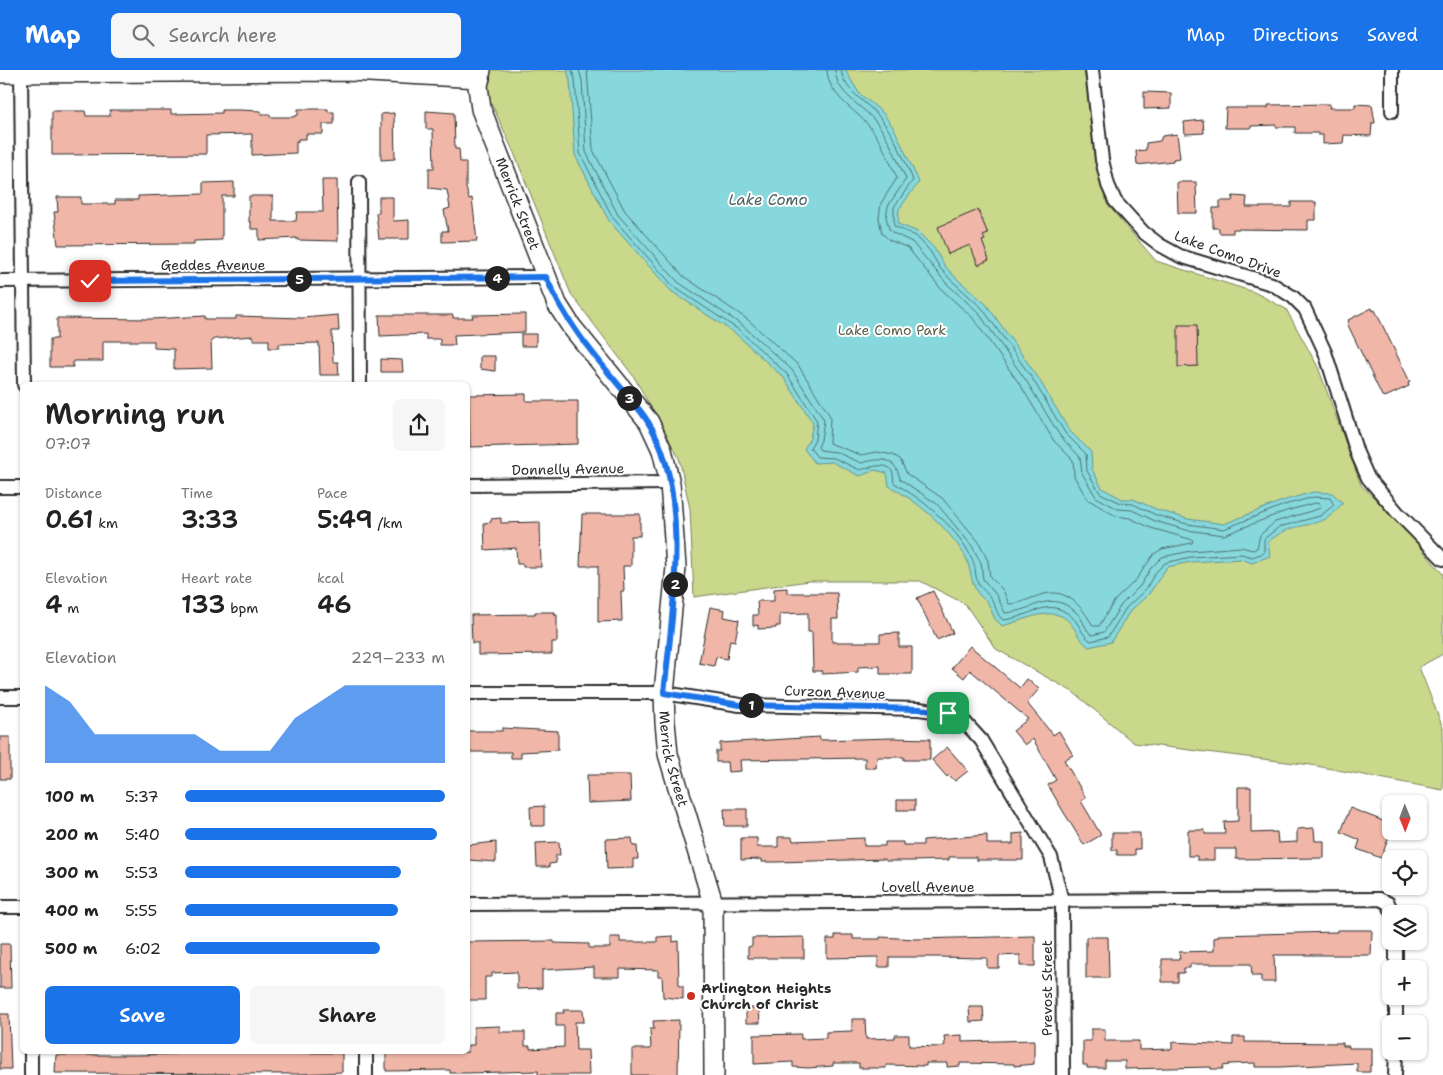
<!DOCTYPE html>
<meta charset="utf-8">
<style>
:root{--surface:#fff;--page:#f6f6f6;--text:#222;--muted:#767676;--accent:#1a73e8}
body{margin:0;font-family:"Shantell Sans",sans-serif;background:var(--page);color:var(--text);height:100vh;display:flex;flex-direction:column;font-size:19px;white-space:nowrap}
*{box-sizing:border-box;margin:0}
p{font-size:16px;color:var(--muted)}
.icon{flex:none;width:28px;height:28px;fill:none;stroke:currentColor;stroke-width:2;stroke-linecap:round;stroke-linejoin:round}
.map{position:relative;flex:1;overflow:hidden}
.details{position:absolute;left:20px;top:312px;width:450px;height:672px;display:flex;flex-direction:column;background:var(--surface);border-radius:8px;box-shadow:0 1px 4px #0004}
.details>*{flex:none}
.needle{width:32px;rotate:179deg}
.fabs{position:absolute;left:1382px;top:725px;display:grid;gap:10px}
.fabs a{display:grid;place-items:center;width:45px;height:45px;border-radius:8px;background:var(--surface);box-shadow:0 1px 4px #0004;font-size:25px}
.pin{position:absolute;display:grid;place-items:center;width:42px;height:42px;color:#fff;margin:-21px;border-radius:10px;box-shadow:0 2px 8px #0006}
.km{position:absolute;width:25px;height:25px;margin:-12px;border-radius:50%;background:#222;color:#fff;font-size:14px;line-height:25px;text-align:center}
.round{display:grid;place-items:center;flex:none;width:52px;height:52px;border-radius:8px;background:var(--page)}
.summary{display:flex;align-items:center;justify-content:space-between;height:85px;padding:0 25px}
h1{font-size:28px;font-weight:600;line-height:38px}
.stats{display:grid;grid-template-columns:repeat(3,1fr);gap:8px;height:85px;padding:5px 25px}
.stats div{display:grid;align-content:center}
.stats b{font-size:25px;font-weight:600}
.stats small{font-size:14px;font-weight:400}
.stats p{font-size:14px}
.chart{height:140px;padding:10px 25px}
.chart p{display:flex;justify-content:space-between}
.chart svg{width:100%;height:90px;margin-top:5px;fill:var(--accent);opacity:.7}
.action{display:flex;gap:10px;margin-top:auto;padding:10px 25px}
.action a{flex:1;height:58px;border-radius:8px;background:var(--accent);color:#fff;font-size:20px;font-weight:600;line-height:58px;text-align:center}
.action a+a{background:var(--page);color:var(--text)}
ul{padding:0 25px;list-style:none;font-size:16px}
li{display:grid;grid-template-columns:80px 60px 1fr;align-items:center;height:38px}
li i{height:12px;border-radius:6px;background:var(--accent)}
header{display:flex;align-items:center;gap:30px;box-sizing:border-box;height:70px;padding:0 25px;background:var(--accent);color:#fff}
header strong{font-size:24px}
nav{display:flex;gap:28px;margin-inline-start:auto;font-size:18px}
.search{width:350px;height:45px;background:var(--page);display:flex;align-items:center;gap:12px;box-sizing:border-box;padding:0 18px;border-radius:8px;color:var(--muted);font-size:19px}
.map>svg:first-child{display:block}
.green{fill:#cad88b;stroke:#7a825b}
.water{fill:#86d8dc;stroke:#629395}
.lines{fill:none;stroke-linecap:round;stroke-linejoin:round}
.shore{stroke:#4f7072;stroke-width:1}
.building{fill:#f0b7a9;stroke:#2b2b2b}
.street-casing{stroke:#2b2b2b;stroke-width:16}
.secondary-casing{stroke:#2b2b2b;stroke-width:22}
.street{stroke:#fff;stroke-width:12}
.secondary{stroke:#fff;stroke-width:19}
.route-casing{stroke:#fff;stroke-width:10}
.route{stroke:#1a73e8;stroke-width:6}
.poi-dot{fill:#c8321e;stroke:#fff;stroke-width:2}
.labels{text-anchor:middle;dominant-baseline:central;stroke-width:4;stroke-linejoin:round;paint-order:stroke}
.street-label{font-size:14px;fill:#2b2b2b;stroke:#fff}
.park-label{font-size:14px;fill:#5b5f48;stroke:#fff}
.poi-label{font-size:14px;font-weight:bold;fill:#2b2b2b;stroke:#fff;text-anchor:start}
.water-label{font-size:15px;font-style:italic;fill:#465f60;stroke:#fff}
</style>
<header>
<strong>Map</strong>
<div class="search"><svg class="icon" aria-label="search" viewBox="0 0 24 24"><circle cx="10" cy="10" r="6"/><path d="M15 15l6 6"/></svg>Search here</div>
<nav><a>Map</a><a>Directions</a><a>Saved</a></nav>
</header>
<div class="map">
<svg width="1443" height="1005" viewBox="0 0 1443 1005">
<rect width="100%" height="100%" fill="#fff"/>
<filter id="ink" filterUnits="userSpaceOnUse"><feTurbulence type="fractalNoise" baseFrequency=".02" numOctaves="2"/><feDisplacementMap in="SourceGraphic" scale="10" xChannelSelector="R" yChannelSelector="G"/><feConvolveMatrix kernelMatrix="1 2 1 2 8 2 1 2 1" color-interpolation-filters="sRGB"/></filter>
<g filter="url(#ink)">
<path class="green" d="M414,0h670l23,134 49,57 98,31 32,17 32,58 43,118 39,38 43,51v80l-24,13 24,61v62l-132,-25 -177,-22 -61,-51 -77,-43 -31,-45 -45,-23h-111l-115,16 -4,-88 -11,-51 -45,-81 -63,-83 -57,-141 -34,-75z"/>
<path class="water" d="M567,0h278l14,23 24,20 12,17 24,52 -20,27 -1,15 20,8 16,16 10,17 11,12 31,27 51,72 32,54 22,22 1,17 10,19 20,11h11l25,11 30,9 36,5 58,-23 31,-9 19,1 11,10c-6,6 -14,16 -22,18 -22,7 -34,5 -53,21l2,14 -18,7 -11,-4 -50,3 -24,5 -18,27 -19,17 -19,31 -22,5c-13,-10 -10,-14 -19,-24 -15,-20 -47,-2 -68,3l-7,-7 -8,-18c-18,-9 -14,-32 -23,-47 -19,-29 -45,-52 -75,-68l-2,-13 -12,-3 -15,6 -28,-14 -17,1 -11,-14 6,-11 3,-15 -29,-45 -48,-44 -65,-43 -62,-70 -34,-66 -5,-74z"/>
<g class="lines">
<g class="shore">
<path d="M572,0l3,10 5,73 33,65 61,69 65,43 48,44 30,47 -2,18 -5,9 7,9 17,1 26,12c8,-2 26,-9 32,1 2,3 1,9 2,12 29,16 69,49 80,81 2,6 1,13 4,19 4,7 11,11 14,17 4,7 5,15 11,20 27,-2 45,-25 69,-3 8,7 9,18 19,24l17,-4 18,-29 19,-18 11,-18 9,-9 26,-6 50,-3 11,3 12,-4v-14l15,-12 41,-11 14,-11 -4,-7 -16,-1 -30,8 -60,24 -37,-5 -31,-9 -23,-11 -12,-1 -21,-10 -13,-22 -1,-17 -21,-21 -33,-55 -50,-70 -31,-28 -11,-12 -10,-17 -14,-15 -22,-10v-19l19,-27c-9,-21 -18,-44 -33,-62 -12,-16 -36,-26 -39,-48"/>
<path d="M579,0l3,10 4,72 32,63 60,67 64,43 50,45 32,50 -3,20 -3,7 2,3 16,2 25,11c20,-5 34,-7 39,16l37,25 35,42 9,17 2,16 14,17 8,17c30,-2 45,-25 72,0 7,7 7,16 15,22l12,-3 17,-27 19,-19 11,-18 11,-11 29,-6 50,-4 12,3 4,-2 3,-13 15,-13 46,-14 -1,-4 -5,-1 -29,8 -62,24 -38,-5 -31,-9 -23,-11 -14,-1 -22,-12 -14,-24 -2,-16 -20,-21 -33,-54 -49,-70 -31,-28 -35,-42 -19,-9 -4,-4 -3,-12 2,-11 18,-27c-9,-19 -17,-42 -31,-58 -13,-16 -39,-27 -40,-51"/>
<path d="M587,0l6,80 32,61 58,65 64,43 51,46 32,51 -1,27 32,12 16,-3 16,3 7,4 7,15 35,24 37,44 9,19 2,16 13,13 6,14c12,0 23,-7 35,-10 24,-6 39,14 49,32h6l16,-26 20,-19 19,-27 8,-5 30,-6 1,-3 -42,-12 -21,-10 -14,-2 -29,-17 -13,-23 -1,-16 -19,-19 -33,-55 -49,-69 -31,-28 -33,-41 -19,-8 -7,-7 -3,-15 2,-15 16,-25c-8,-18 -16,-38 -28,-52 -14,-17 -41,-30 -42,-56"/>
</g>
</g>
<g class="building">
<path d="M1144,22l27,1v15l-27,1z"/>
<path d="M1330,34l-1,4h26v-4l17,1 3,18h-3l-1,13 -27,-1 -1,8 -20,1v-9h-5v-2h-23v-6h-19v-2l-25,1v2h-26l1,-20h42v-3z"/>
<path d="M298,39h30v3h6v12h-11v10h-17v5h-8v3h-2v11l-44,2v-21l-46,1v19l-154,1v-44h33l1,5h24v-6h61v4l51,-1v-3h17l22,1v3h9v3h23l5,-2z"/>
<path d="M426,41l28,2 1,36h4l1,13h6v26l3,11 3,-1 5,43 -35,1v-11h6l-4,-21 6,-2 -3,-18 -18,-2v-20h5l-1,-39h-7z"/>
<path d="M394,43l1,46 -14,1v-46z"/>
<path d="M1203,50l1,13 -19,1 -1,-12z"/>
<path d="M1177,64l3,24 -7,1v2l-36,4 -1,-14 10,-1v-7l14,-2 2,-5z"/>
<path d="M322,110h15l1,61 -41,-1v-2l-38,2v-11h-8v-7h-2v-26h24v25h23l1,-9h26z"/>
<path d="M234,112v14h-12v44l-28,1v3l-136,1 -4,-33h4l-1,-15h24v7h34v-4h23v-4l65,-2v-11z"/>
<path d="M1177,112h19l1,31h-19z"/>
<path d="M1233,126l14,1 -1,10h45v-5h25v18h-8v10l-75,-1v4h-14v-5h-6v-20h7v-7h12z"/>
<path d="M379,127h14v21l1,3 15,-1v19h-30l-3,-26h3z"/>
<path d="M978,140l10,24 -5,2 2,4 -3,1 7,19 -11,5 -8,-20 -22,9 -10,-27z"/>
<path d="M1372,238l1,3 2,-1 35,72 -2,1 1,3 -24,11 -3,-1 -35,-73 2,-1 -1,-2z"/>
<path d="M525,244v18l-71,3 1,10h-15v-6h-14v-5l-46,2 -1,-21h74v3h20l-1,-3z"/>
<path d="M338,245l1,16h-7l1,31h5l1,13h-19l-1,-32 -40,1v4h-10v-8h-16v-4l-39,3 -3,2 1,27 -38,1v-20l-20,-1v-7h-51v20h-30v6h-23v-28h7v-21l95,1 53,-3v3h31v-3l66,2z"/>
<path d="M1178,255h19l1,41 -20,1z"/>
<rect x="521" y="264" width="15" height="12"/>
<path d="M480,286h15v15l-15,-2z"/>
<path d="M381,289l21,1 1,12h-22z"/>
<path d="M526,324v7h52v43l-108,3 -1,-52z"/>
<path d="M582,444h58v22h-9v30h-8l1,25h-3l1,30 -24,1v-56h-18z"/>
<path d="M501,448v5l39,-1 1,45h-18v-3h-6l-1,-16 -31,2 -1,-27 7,-1v-3z"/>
<path d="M787,518v5h50l1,26h-6v23h48v-8l19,-1v14h13v27h-32v-8l-22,1v5l-36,2v-3h-9l-1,-39h-4v-19l-28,1v12h-4v2l-18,1v-4l-5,1v-11h5l-1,-14h17v-12z"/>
<path d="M933,521l20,42 -16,7 -20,-42z"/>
<path d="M710,537l15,3 -1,7 15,3 -4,21 -5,-1 -3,19 -11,-2 -2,9 -15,-3z"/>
<path d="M535,542h20l-1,3h3v27h-5v12l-74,1v-12h-6l-1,-28 64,-1z"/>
<path d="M970,576l50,42 7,-9 12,10 -12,14 26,32 6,-4 14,24 -9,5 22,38 -5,3 20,34 -17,10 -21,-34 -15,-26 8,-5 -23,-41 -8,6 -12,-14 15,-12 -58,-49 -6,8 -12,-10z"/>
<path d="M502,658l56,3v19l-37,2v6h-10v-6h-43v-21h34z"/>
<rect x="0" y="667" width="10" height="42"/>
<path d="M820,667v3l73,-2 37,1v21h-26v-3h-27l-1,11h-11v-10l-125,2 1,11 -13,1 -1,-10h-11v-11h4v-8z"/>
<path d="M947,677l21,24 -13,10 -6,-6 -2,2 -15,-17z"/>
<path d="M587,705h43l1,26 -43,2z"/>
<path d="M1238,717h13v46l26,-1 1,11 19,-1v-13l17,-1 1,13h9v17l-88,1v-10h-22v11h-17v-4h-9v-26h16l1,4h20l-1,-12 14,-1z"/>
<rect x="897" y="730" width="18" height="10"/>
<path d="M544,736v20h-13l-1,-19z"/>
<path d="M1350,738l41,16v7l-10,27 -24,-9 3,-9 -19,-8z"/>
<path d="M724,739h23v17h-22z"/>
<path d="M1023,763v27h-47v-3h-27v3l-37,1h-26l-1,-2 -109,3h-14v-3l-21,1v-22h16v9h21v-10h14l1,4 71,-3v8h21v-4h18v3h20v-5l64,-5v9h26v-10z"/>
<path d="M1112,763h28v16h-5v6h-18v-5h-5z"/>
<path d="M632,768l1,8h4l1,13h-5v9l-26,1 -1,-30z"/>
<path d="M496,772v20l-28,-2v-15z"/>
<path d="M559,772l1,13h-4v8l-7,1v3h-12l-1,-24z"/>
<path d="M1337,860h35l-1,25h-97l1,27h-14v-6h-9l-1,-12h-61v4h-6v5h-6v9h-16v-23h18l-1,-7 35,-1v-13l4,-1v-2l119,-3z"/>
<path d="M835,865h18v4h27v-2l36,2 119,-3v30h-15v-11l-21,1v12h-12v-10l-49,-1h-49v10h-11v-10l-51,1v-19h8z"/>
<path d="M673,866v6l5,-1 1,45h4v13l-20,-2 -1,-21h-4v-6l-38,-1v8h-26v-10l-52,3v18l-25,1v-17l-25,1v4h-7v23h-17v-58l86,-1v2l35,1v4h21v-11h10v5h37v-5z"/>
<path d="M804,867v21h-56v-11l4,-1v-8z"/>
<path d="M1086,867h22l1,41h-23z"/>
<path d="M0,874h10l1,44h-11z"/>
<path d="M969,937h14l1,14 -14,1z"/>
<path d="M746,938h13l1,15h-14z"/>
<path d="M563,940h20l1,12h-9l1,28h12l1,25h-51v-4l-71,2h-17v-3l-64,1v-19h82v-7h6v-18l26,-1v6h25v14h5v3l34,-2v-21h-8v-13h8z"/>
<path d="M0,944h9l2,55h-11z"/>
<path d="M852,949h13l1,20 29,-1v-3h14v11l32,1 4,-2 -1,-9 18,-1v7l72,-2v24l-20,2v-2l-54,-1v3l-13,1v-4h-21v3l-40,-1v3h-27v-5h-26v3l-25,2 -15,-1v-5l-39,2v-29l47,-1v5l25,-1v-6l26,-1z"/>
<path d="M679,950l-1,55h-46v-26h19l-1,-20h4l-1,-8z"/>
<path d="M1091,959h14v12h34v9l33,-1v-7l61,3v-8h12v5l98,1v3h6v2h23v17h-2v7h-13v-9l-77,4h-25v-4l-26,1v1l-6,1v3h-12v-2l-86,2v-8h-20v7h-18v-3h-4v-24h8z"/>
<path d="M177,982l165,1v19l-43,2 -244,-1 1,-18h82l39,-1z"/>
</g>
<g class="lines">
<g class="street-casing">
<g id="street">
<path d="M21,0l3,315"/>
<path d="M1092,0l10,90 6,25 7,16 28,31 17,13 20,11 92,28 21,13 12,12 20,43 32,101 11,25 29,34 46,47"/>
<path d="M1392,0v41"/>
<path d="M359,112l1,203"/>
<path d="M0,211l547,-4"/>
<path d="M468,415l202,-2"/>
<path d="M0,417h22"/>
<path d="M468,623h196l76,12 179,4 29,4 12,4 21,23 70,117 11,44 1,174"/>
<path d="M0,627h22"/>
<path d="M468,834l912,-5 8,4 5,11"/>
<path d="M0,837h22"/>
<path d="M1396,899v-28"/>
<path d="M1396,954v-28"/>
<path d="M366,982v23"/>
<path d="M31,1005v-23"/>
<path d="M1395,1005l1,-24"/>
</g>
</g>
<g class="secondary-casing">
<g id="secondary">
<path id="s1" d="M481,0l-3,16 3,23 76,195 14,22 78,96 13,28 8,33 6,84 -12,126 1,29 3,32 45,149 1,172"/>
<path d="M0,3l350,-2 130,7"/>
</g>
</g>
<use href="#street" class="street"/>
<use href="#secondary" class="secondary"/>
</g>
</g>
<g class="lines" filter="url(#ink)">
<g class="route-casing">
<path id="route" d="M90,211l456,-4c18,43 47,77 76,112 9,11 19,21 26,33 44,67 24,195 16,271l76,12 179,4 29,4"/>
</g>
<use href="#route" class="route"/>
</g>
<circle class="poi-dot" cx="691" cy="926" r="5"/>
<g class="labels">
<g class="street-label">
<text stroke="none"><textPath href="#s1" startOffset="141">Merrick Street</textPath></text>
<text transform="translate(1228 184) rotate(20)">Lake Como Drive</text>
<text x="213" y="195">Geddes Avenue</text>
<text transform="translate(568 399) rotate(-1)">Donnelly Avenue</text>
<text transform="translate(835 622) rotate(2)">Curzon Avenue</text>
<text stroke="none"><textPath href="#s1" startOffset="741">Merrick Street</textPath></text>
<text x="928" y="817">Lovell Avenue</text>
<text transform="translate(1047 918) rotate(-90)">Prevost Street</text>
</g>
<g class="park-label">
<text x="892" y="260">Lake Como Park</text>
</g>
<g class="poi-label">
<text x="701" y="918">Arlington Heights<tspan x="701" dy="16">Church of Christ</tspan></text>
</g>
<g class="water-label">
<text x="768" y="130">Lake Como</text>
</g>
</g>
</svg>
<div class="fabs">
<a><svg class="needle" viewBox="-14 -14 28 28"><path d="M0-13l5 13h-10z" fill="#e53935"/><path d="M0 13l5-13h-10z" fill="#767676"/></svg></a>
<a><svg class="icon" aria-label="locate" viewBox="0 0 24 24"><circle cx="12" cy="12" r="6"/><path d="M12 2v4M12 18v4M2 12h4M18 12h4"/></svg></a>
<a><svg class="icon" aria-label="layers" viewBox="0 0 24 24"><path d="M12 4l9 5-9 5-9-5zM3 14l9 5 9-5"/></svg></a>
<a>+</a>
<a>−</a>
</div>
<div class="pin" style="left:948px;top:643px;background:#1e9e55"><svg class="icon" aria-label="arrive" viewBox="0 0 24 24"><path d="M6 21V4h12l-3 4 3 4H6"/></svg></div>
<div class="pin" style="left:90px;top:211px;background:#d93025"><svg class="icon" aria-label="check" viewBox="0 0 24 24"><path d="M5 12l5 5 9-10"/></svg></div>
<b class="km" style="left:751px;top:635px">1</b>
<b class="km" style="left:675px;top:514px">2</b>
<b class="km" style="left:629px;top:328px">3</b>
<b class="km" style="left:497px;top:208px">4</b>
<b class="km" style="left:299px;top:209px">5</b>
<section class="details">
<div class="summary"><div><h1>Morning run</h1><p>07:07</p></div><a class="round"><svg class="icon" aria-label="share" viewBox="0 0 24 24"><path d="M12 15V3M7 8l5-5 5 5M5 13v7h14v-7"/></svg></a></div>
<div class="stats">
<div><p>Distance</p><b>0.61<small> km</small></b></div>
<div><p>Time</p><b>3:33</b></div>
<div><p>Pace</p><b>5:49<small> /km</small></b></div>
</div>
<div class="stats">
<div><p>Elevation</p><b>4<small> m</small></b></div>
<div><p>Heart rate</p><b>133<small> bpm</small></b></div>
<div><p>kcal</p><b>46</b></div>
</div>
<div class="chart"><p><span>Elevation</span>229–233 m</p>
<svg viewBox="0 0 160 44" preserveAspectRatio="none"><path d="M0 44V6L10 14L20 30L30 30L40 30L50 30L60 30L70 38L80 38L90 38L100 22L110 14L120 6L130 6L140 6L150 6L160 6V44z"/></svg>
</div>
<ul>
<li><b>100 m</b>5:37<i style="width:100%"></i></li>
<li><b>200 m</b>5:40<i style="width:97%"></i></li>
<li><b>300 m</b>5:53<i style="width:83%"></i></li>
<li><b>400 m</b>5:55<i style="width:82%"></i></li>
<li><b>500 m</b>6:02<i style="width:75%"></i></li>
</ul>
<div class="action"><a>Save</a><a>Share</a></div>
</section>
</div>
